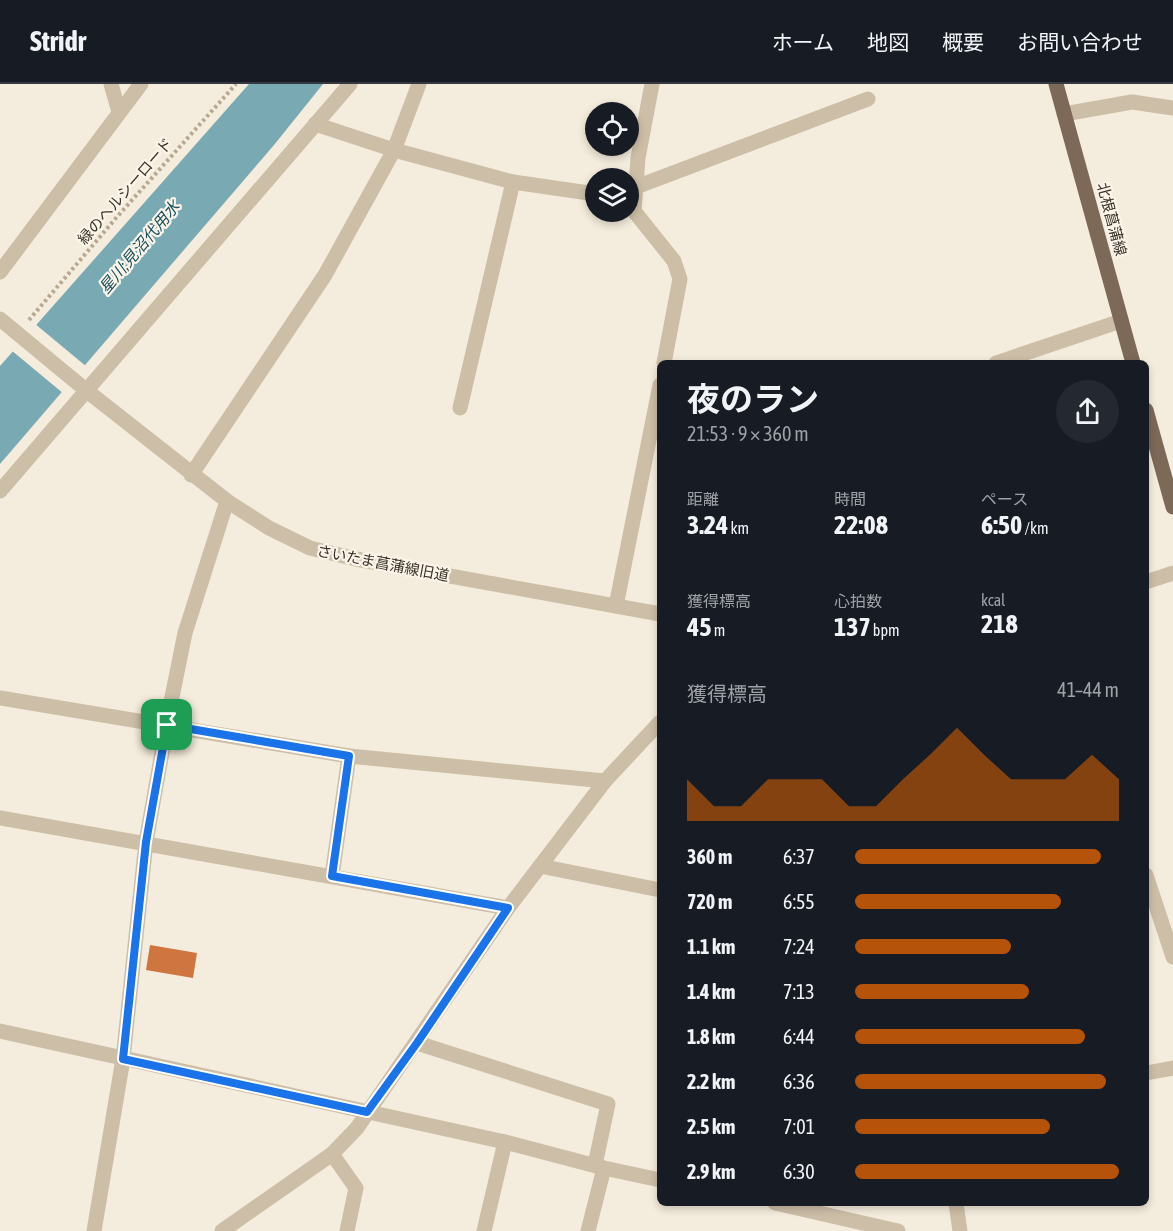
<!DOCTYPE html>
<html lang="ja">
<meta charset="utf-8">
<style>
:root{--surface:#171b24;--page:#242831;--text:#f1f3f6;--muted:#9ea1a6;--line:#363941;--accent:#b45309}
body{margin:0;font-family:"Asap Condensed","Noto Sans JP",sans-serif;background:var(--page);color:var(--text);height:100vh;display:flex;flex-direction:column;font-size:22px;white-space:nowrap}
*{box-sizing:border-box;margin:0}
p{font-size:20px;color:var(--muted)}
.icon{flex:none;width:33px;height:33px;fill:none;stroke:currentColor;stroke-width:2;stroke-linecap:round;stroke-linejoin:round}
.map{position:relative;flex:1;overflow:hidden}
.drawer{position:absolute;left:657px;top:276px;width:492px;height:846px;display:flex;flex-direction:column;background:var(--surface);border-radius:9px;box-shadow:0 3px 9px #0003}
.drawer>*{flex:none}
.controls{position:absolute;left:585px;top:18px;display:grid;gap:12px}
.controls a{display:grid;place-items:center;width:54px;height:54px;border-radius:50%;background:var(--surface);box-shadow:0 3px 9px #0003;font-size:30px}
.pin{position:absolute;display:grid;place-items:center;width:51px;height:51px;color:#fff;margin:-26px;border-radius:12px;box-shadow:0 3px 9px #0006}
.round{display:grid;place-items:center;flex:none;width:63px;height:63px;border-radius:32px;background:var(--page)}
.summary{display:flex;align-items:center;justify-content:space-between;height:102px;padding:0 30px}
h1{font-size:33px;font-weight:700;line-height:45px}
.stats{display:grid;grid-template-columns:repeat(3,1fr);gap:9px;height:102px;padding:6px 30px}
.stats div{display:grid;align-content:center}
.stats b{font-size:26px;font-weight:700}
.stats small{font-size:16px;font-weight:400}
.stats p{font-size:16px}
.chart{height:168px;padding:12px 30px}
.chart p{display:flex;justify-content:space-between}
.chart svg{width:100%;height:108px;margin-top:6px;fill:var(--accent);opacity:.7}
ul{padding:0 30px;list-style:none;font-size:20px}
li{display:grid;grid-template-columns:96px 72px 1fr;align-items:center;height:45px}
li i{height:15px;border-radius:8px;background:var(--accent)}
header{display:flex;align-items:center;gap:36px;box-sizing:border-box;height:84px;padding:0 30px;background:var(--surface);border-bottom:2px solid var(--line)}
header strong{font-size:28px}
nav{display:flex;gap:33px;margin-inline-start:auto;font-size:21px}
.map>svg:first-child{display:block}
.water{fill:#79a9b3}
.pier{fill:#f4ecdc}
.building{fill:#ce7540}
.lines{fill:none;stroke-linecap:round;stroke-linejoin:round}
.path{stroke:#b9a891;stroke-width:4;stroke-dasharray:3 3;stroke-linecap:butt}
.minor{stroke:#cdbea7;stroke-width:15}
.major{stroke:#7c6958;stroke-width:15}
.route-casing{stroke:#fff;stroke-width:12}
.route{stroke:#1a73e8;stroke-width:8}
.labels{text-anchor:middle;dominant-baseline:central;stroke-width:4.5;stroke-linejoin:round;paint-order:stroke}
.street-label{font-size:15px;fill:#393028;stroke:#fbf5e9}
.water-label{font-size:16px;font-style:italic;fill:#1a505e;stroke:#fbf5e9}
</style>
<header>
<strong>Stridr</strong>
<nav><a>ホーム</a><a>地図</a><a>概要</a><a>お問い合わせ</a></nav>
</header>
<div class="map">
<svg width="1173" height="1147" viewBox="0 0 1173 1147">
<rect width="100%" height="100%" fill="#f4ecdc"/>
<path class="water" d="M249,0h74l-49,61 -274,319v-98z"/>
<path class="pier" d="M34,239l53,44 -23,27 -53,-44z"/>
<path class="building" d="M150,861l47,8 -4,25 -47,-8z"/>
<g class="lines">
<path class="path" d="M29,236l87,-102 120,-134"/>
<g class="minor">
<path d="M111,0l8,28"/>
<path d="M652,0l-14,74 -4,53 40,50 6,18 -16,84"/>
<path d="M1064,30l68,-12 41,6"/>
<path d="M315,40l79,26 119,32 83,12"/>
<path d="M636,103l232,-88"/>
<path d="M0,188l141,-188"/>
<path d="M0,235l87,72 140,110 42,27 41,20 46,11 304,55"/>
<path d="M996,279l125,-42"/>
<path d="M460,324l53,-226"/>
<path d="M191,391l134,-200 69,-125 25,-66"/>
<path d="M0,407l350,-407"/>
<path d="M1146,498l27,-9"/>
<path d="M616,522l44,-221"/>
<path d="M0,614l349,58 256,25"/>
<path d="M0,734l508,90"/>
<path d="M540,782l120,24"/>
<path d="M1146,791l27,82"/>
<path d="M332,792l17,-120"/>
<path d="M0,947l505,111 99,26 56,12"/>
<path d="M417,959l191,61 -13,61"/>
<path d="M1146,989l27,-5"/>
<path d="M332,1070l24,34 -9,43"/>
<path d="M775,1119l123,28"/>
<path d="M956,1119l4,28"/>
<path d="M94,1147l29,-172 23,-217 25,-140 14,-69 42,-132"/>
<path d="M222,1147l110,-77 25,-26 151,-220 97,-127 55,-59"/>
<path d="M484,1147l21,-89"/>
<path d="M588,1147l16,-63"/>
</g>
<g class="major">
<path d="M1056,0l77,279"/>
<path d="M1146,326l27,97"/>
</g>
</g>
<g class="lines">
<g class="route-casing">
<path id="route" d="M167,641l182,31 -17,120 176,32 -91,135 -50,69 -244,-53 23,-217z"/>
</g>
<use href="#route" class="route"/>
</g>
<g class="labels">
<g class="street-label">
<text transform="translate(125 107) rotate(-49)">緑のヘルシーロード</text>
<text transform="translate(1112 135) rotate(75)">北根菖蒲線</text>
<text transform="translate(383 479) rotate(11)">さいたま菖蒲線旧道</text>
</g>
<g class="water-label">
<text transform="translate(139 163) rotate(-50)">星川;見沼代用水</text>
</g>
</g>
</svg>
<div class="controls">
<a><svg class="icon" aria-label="locate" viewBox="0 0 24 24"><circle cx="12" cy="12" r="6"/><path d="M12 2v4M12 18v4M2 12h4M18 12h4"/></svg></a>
<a><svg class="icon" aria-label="layers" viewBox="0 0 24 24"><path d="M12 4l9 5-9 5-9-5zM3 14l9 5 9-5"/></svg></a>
</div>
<div class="pin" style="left:167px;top:641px;background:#1e9e55"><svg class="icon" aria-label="arrive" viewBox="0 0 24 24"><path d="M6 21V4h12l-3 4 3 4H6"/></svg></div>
<section class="drawer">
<div class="summary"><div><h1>夜のラン</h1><p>21:53 · 9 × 360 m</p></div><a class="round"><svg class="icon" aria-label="share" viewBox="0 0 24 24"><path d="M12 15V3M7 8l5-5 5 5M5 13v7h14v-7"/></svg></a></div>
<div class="stats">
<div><p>距離</p><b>3.24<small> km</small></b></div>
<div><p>時間</p><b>22:08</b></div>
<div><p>ペース</p><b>6:50<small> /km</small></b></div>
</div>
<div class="stats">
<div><p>獲得標高</p><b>45<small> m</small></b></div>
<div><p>心拍数</p><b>137<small> bpm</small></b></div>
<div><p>kcal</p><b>218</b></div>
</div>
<div class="chart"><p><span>獲得標高</span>41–44 m</p>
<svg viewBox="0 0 160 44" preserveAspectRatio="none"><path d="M0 44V27L10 38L20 38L30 27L40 27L50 27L60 38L70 38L80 27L90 17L100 6L110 17L120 27L130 27L140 27L150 17L160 27V44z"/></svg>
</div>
<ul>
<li><b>360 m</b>6:37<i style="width:93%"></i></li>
<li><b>720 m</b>6:55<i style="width:78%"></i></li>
<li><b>1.1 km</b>7:24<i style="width:59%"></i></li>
<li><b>1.4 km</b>7:13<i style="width:66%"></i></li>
<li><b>1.8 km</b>6:44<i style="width:87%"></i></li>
<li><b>2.2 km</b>6:36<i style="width:95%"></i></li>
<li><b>2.5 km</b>7:01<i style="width:74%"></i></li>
<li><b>2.9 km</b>6:30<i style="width:100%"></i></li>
</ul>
</section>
</div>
